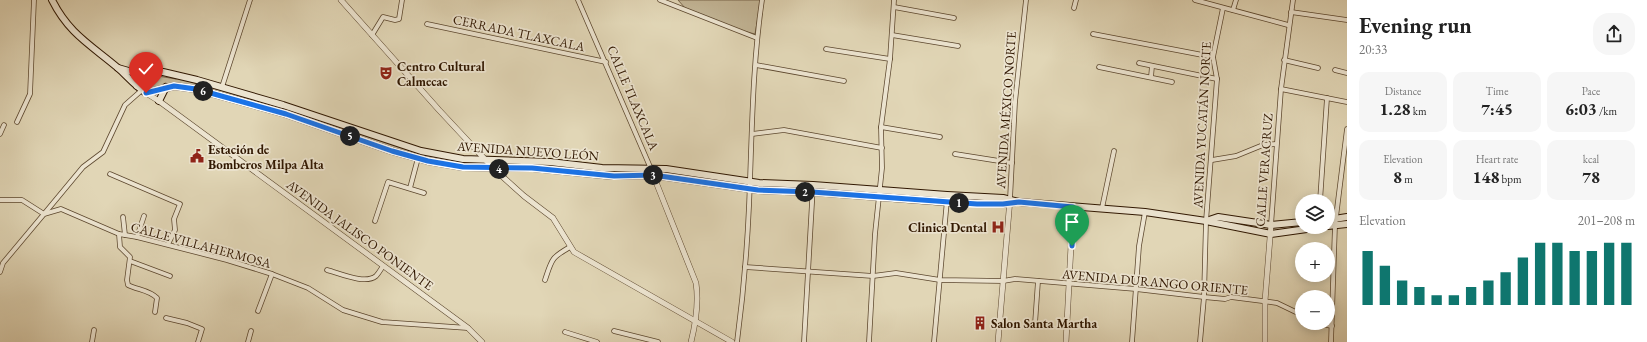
<!DOCTYPE html>
<meta charset="utf-8">
<style>
:root{--surface:#fff;--page:#f6f6f6;--text:#222;--muted:#767676;--accent:#0f766e}
body{margin:0;font-family:"EB Garamond",serif;background:var(--page);color:var(--text);height:100vh;display:flex;flex-direction:column;font-size:15px;white-space:nowrap}
*{box-sizing:border-box;margin:0}
p{font-size:13px;color:var(--muted)}
.icon{flex:none;width:22px;height:22px;fill:none;stroke:currentColor;stroke-width:2;stroke-linecap:round;stroke-linejoin:round}
.map{position:relative;flex:1;overflow:hidden}
.sheet{display:flex;flex-direction:column;background:var(--surface);width:300px}
.sheet>*{flex:none}
.buttons{position:absolute;left:1295px;top:194px;display:grid;gap:8px}
.buttons a{display:grid;place-items:center;width:40px;height:40px;border-radius:50%;background:var(--surface);box-shadow:0 2px 10px #0003;font-size:20px}
.pin{position:absolute;display:grid;place-items:center;width:34px;height:34px;color:#fff;margin:-41px -17px;border-radius:50% 50% 50% 0;rotate:-45deg;box-shadow:0 0 4px #0007}
.pin .icon{rotate:45deg}
.km{position:absolute;width:20px;height:20px;margin:-10px;border-radius:50%;background:#222;color:#fff;font-size:11px;line-height:20px;text-align:center}
.round{display:grid;place-items:center;flex:none;width:42px;height:42px;border-radius:16px;background:var(--page)}
.summary{display:flex;align-items:center;justify-content:space-between;height:68px;padding:0 12px}
h1{font-size:22px;font-weight:700;line-height:30px}
.stats{display:grid;grid-template-columns:repeat(3,1fr);gap:6px;height:68px;padding:4px 12px}
.stats div{display:grid;align-content:center;border-radius:10px;background:var(--page);text-align:center}
.stats b{font-size:17px;font-weight:700}
.stats small{font-size:11px;font-weight:400}
.stats p{font-size:11px}
.chart{height:112px;padding:8px 12px}
.chart p{display:flex;justify-content:space-between}
.chart svg{width:100%;height:72px;margin-top:4px;stroke:var(--accent);stroke-width:6}
main{display:flex;flex:1;min-height:0}
.map>svg:first-child{display:block}
.green{fill:#c3b697;stroke:#7a664c}
.lines{fill:none;stroke-linecap:round;stroke-linejoin:round}
.minor-casing{stroke:#5c472e;stroke-width:5.5}
.tertiary-casing{stroke:#5c472e;stroke-width:6}
.secondary-casing{stroke:#301700;stroke-width:8}
.minor{stroke:#ece4d0;stroke-width:4}
.tertiary{stroke:#ece4d0;stroke-width:5}
.secondary{stroke:#ece4d0;stroke-width:6}
.route-casing{stroke:#fff;stroke-width:8}
.route{stroke:#1a73e8;stroke-width:5}
.labels{text-anchor:middle;dominant-baseline:central;stroke-width:3.5;stroke-linejoin:round;paint-order:stroke}
.street-label{font-size:13px;fill:#301700;stroke:#ece4d0}
.poi-label{font-size:13px;font-weight:bold;fill:#301700;stroke:#ece4d0;text-anchor:start}
</style>
<main>
<div class="map">
<svg width="1347" height="342" viewBox="0 0 1347 342">
<rect width="100%" height="100%" fill="#e1d6b6"/>
<filter id="stains"><feTurbulence type="fractalNoise" baseFrequency=".005" numOctaves="4"/><feColorMatrix values="0 0 0 0 .2 0 0 0 0 .09 0 0 0 0 .02 0 0 0 .5 -.17"/></filter>
<radialGradient id="worn" r=".72"><stop offset=".6" stop-color="#630" stop-opacity="0"/><stop offset="1" stop-color="#630" stop-opacity=".3"/></radialGradient>
<g class="green">
<path d="M678,0h83l-6,34 -12,-3 -58,-23z"/>
<path d="M152,75l24,4 2,-1 148,43 91,30 69,9 5,7 -55,-5 -114,-36 -148,-42c-13,0 -21,9 -34,5 0,-9 4,-11 12,-14z"/>
<path d="M516,162l134,8 1,4h-37l-120,-8 -4,-3z"/>
<path d="M653,170l95,14v4l-93,-14z"/>
</g>
<g class="lines">
<g class="minor-casing">
<g id="minor">
<path d="M578,0l73,169"/>
<path d="M660,0l97,38"/>
<path d="M1195,0l93,25"/>
<path d="M894,7l60,11"/>
<path d="M1074,8l2,-8"/>
<path d="M1233,10l3,-10"/>
<path d="M1291,12l56,8"/>
<path d="M427,24l179,38"/>
<path d="M1093,34l120,23"/>
<path d="M372,35l11,-18 12,3 4,-1 3,-19"/>
<path d="M892,35l66,11"/>
<path d="M826,49l64,10"/>
<path d="M1284,60l34,8"/>
<path d="M1139,63l78,16"/>
<path d="M756,65l88,16"/>
<path d="M1099,67l73,15"/>
<path d="M1335,70l12,3"/>
<path d="M1151,77l1,-11"/>
<path d="M222,87l28,-87"/>
<path d="M1281,89l66,13"/>
<path d="M17,122l13,-28 4,-94"/>
<path d="M881,127l59,10"/>
<path d="M0,134l4,-9"/>
<path d="M752,134l32,-4 98,18"/>
<path d="M955,154l57,9"/>
<path d="M1212,160l24,-4 27,-11 13,-1"/>
<path d="M110,174l70,30 -6,15 1,11 -7,14"/>
<path d="M410,188l8,-30"/>
<path d="M1010,199l5,-97 11,-102"/>
<path d="M0,200h22l22,14 39,-47 20,-15 22,-47 17,-15"/>
<path d="M1320,201l7,-103"/>
<path d="M1102,208l12,-57"/>
<path d="M123,217l2,18"/>
<path d="M375,221l13,-39 36,11"/>
<path d="M1271,225l10,-136 12,-89"/>
<path d="M119,234l1,13 10,10 -3,23 1,5c10,5 21,5 29,13l-2,14"/>
<path d="M137,237l7,-21"/>
<path d="M130,261l40,15"/>
<path d="M745,267l128,9 23,-3 44,7 63,1 12,-2 121,10 68,8 21,2 6,-2 46,6 25,12"/>
<path d="M327,270c12,3 38,15 49,6 3,-3 5,-7 7,-10"/>
<path d="M0,272l3,-9 41,-49 17,-5 58,25 18,3 90,23 45,14 36,14 35,22 39,12 86,6"/>
<path d="M545,280c7,-21 6,-22 25,-33"/>
<path d="M258,311l14,-37"/>
<path d="M166,318l21,5 15,6 -4,13"/>
<path d="M1317,323l15,3"/>
<path d="M1035,324l3,-43"/>
<path d="M614,331l44,11"/>
<path d="M565,332l32,10"/>
<path d="M92,342l2,-12"/>
<path d="M248,342l3,-11"/>
<path d="M737,342c6,-45 10,-91 12,-136 3,-69 3,-138 13,-206"/>
<path d="M804,342l9,-157"/>
<path d="M869,342l6,-108 7,-66 -1,-41 9,-68 4,-59"/>
<path d="M934,342l13,-142"/>
<path d="M1132,342l7,-96 6,-34"/>
<path d="M1200,342l4,-45 2,-76 11,-142 -4,-22 10,-49"/>
<path d="M1331,342l4,-117 12,-96"/>
</g>
</g>
<g class="tertiary-casing">
<g id="tertiary">
<path d="M341,0l98,110 55,59 30,27 29,22 21,34 158,90"/>
<path d="M146,93l13,8 309,227 14,14"/>
<path d="M652,172l44,111c3,20 0,39 -5,59"/>
<path d="M998,342l12,-143"/>
<path d="M1066,342l7,-135"/>
<path d="M1265,342v-41l6,-76"/>
</g>
</g>
<g class="secondary-casing">
<g id="secondary">
<path d="M52,0c17,34 39,45 66,68 9,8 17,18 28,25l28,-7 22,3 90,25 106,37 36,10 35,6 70,1 80,8 40,-1 105,15 55,2 133,10 57,2 13,-2"/>
<path d="M118,68l14,4h31l34,8 86,25 138,46 42,8 87,3 52,6 64,1 93,14 54,2 134,10 56,3 16,4 126,10 61,9 65,13 50,-7"/>
<path d="M137,86l4,-10 8,-3"/>
<path d="M159,101l7,-14"/>
<path d="M1328,220l19,-3"/>
<path d="M1206,221l12,-4 53,8 31,-3"/>
<path d="M1328,226l19,-2"/>
</g>
</g>
<use href="#minor" class="minor"/>
<use href="#tertiary" class="tertiary"/>
<use href="#secondary" class="secondary"/>
</g>
<g class="lines">
<g class="route-casing">
<path id="route" d="M146,93l28,-7 22,3 90,25 106,37 36,10 35,6 69,1 82,8 39,-1 105,15 54,2 165,12h26l16,-2 54,5 -1,39"/>
</g>
<use href="#route" class="route"/>
</g>
<defs>
<g id="theatre-bare" transform="scale(1.08)"><path d="M-5-5.5Q0-4 5-5.5V0Q5 5 0 6Q-5 5-5 0ZM-3.3-2.5H-1v1.5H-3.3ZM1-2.5H3.3v1.5H1ZM-2.8 1Q0 5.5 2.8 1Z" fill="#8f2418" stroke="#ece4d0" stroke-width="2.5" paint-order="stroke"/></g>
<g id="civic-bare" transform="scale(1.08)"><path d="M-.6-6.5H3V-4.5H.6V-3L4-1V1h2V6H-6V1h2V-1L-.6-3ZM-1.2 2.5V6h2.4V2.5Z" fill="#8f2418" stroke="#ece4d0" stroke-width="2.5" paint-order="stroke"/></g>
<g id="hospital-bare" transform="scale(1.08)"><path d="M-5-5h3v3.5h4V-5h3V5h-3V1.5h-4V5h-3Z" fill="#8f2418" stroke="#ece4d0" stroke-width="2.5" paint-order="stroke"/></g>
<g id="building-bare" transform="scale(1.08)"><path d="M-4-6H4V6H1V3H-1V6H-4ZM-2.5-4.3h1.7v1.8h-1.7ZM.8-4.3h1.7v1.8H.8ZM-2.5-1h1.7V.8h-1.7ZM.8-1h1.7V.8H.8Z" fill="#8f2418" stroke="#ece4d0" stroke-width="2.5" paint-order="stroke"/></g>
</defs>
<g fill-rule="evenodd">
<use href="#theatre-bare" x="386" y="73"/>
<use href="#civic-bare" x="197" y="156"/>
<use href="#hospital-bare" x="998" y="227"/>
<use href="#building-bare" x="980" y="323"/>
</g>
<g class="labels">
<g class="street-label">
<text transform="translate(519 33) rotate(12)">CERRADA TLAXCALA</text>
<text transform="translate(633 98) rotate(67)">CALLE TLAXCALA</text>
<text transform="translate(1006 110) rotate(-86)">AVENIDA MÉXICO NORTE</text>
<text transform="translate(1202 125) rotate(-87)">AVENIDA YUCATÁN NORTE</text>
<text transform="translate(528 151) rotate(4)">AVENIDA NUEVO LEÓN</text>
<text transform="translate(1264 170) rotate(-86)">CALLE VERACRUZ</text>
<text transform="translate(360 235) rotate(36)">AVENIDA JALISCO PONIENTE</text>
<text transform="translate(201 245) rotate(15)">CALLE VILLAHERMOSA</text>
<text transform="translate(1155 282) rotate(5)">AVENIDA DURANGO ORIENTE</text>
</g>
<g class="poi-label">
<text x="397" y="66">Centro Cultural<tspan x="397" dy="15">Calmecac</tspan></text>
<text x="208" y="149">Estación de<tspan x="208" dy="15">Bomberos Milpa Alta</tspan></text>
<text x="987" y="227" text-anchor="end">Clinica Dental</text>
<text x="991" y="323">Salon Santa Martha</text>
</g>
</g>
<rect width="100%" height="100%" filter="url(#stains)"/>
<rect width="100%" height="100%" fill="url(#worn)"/>
</svg>
<div class="buttons">
<a><svg class="icon" aria-label="layers" viewBox="0 0 24 24"><path d="M12 4l9 5-9 5-9-5zM3 14l9 5 9-5"/></svg></a>
<a>+</a>
<a>−</a>
</div>
<div class="pin" style="left:1072px;top:246px;background:#1e9e55"><svg class="icon" aria-label="arrive" viewBox="0 0 24 24"><path d="M6 21V4h12l-3 4 3 4H6"/></svg></div>
<div class="pin" style="left:146px;top:93px;background:#d93025"><svg class="icon" aria-label="check" viewBox="0 0 24 24"><path d="M5 12l5 5 9-10"/></svg></div>
<b class="km" style="left:959px;top:203px">1</b>
<b class="km" style="left:805px;top:192px">2</b>
<b class="km" style="left:653px;top:175px">3</b>
<b class="km" style="left:499px;top:169px">4</b>
<b class="km" style="left:350px;top:136px">5</b>
<b class="km" style="left:203px;top:91px">6</b>
</div>
<section class="sheet">
<div class="summary"><div><h1>Evening run</h1><p>20:33</p></div><a class="round"><svg class="icon" aria-label="share" viewBox="0 0 24 24"><path d="M12 15V3M7 8l5-5 5 5M5 13v7h14v-7"/></svg></a></div>
<div class="stats">
<div><p>Distance</p><b>1.28<small> km</small></b></div>
<div><p>Time</p><b>7:45</b></div>
<div><p>Pace</p><b>6:03<small> /km</small></b></div>
</div>
<div class="stats">
<div><p>Elevation</p><b>8<small> m</small></b></div>
<div><p>Heart rate</p><b>148<small> bpm</small></b></div>
<div><p>kcal</p><b>78</b></div>
</div>
<div class="chart"><p><span>Elevation</span>201–208 m</p>
<svg viewBox="0 0 160 44" preserveAspectRatio="none"><path d="M5 44V11M15 44V20M25 44V29M35 44V33M45 44V38M55 44V38M65 44V33M75 44V29M85 44V24M95 44V15M105 44V6M115 44V6M125 44V11M135 44V11M145 44V6M155 44V6"/></svg>
</div>
</section>
</main>
